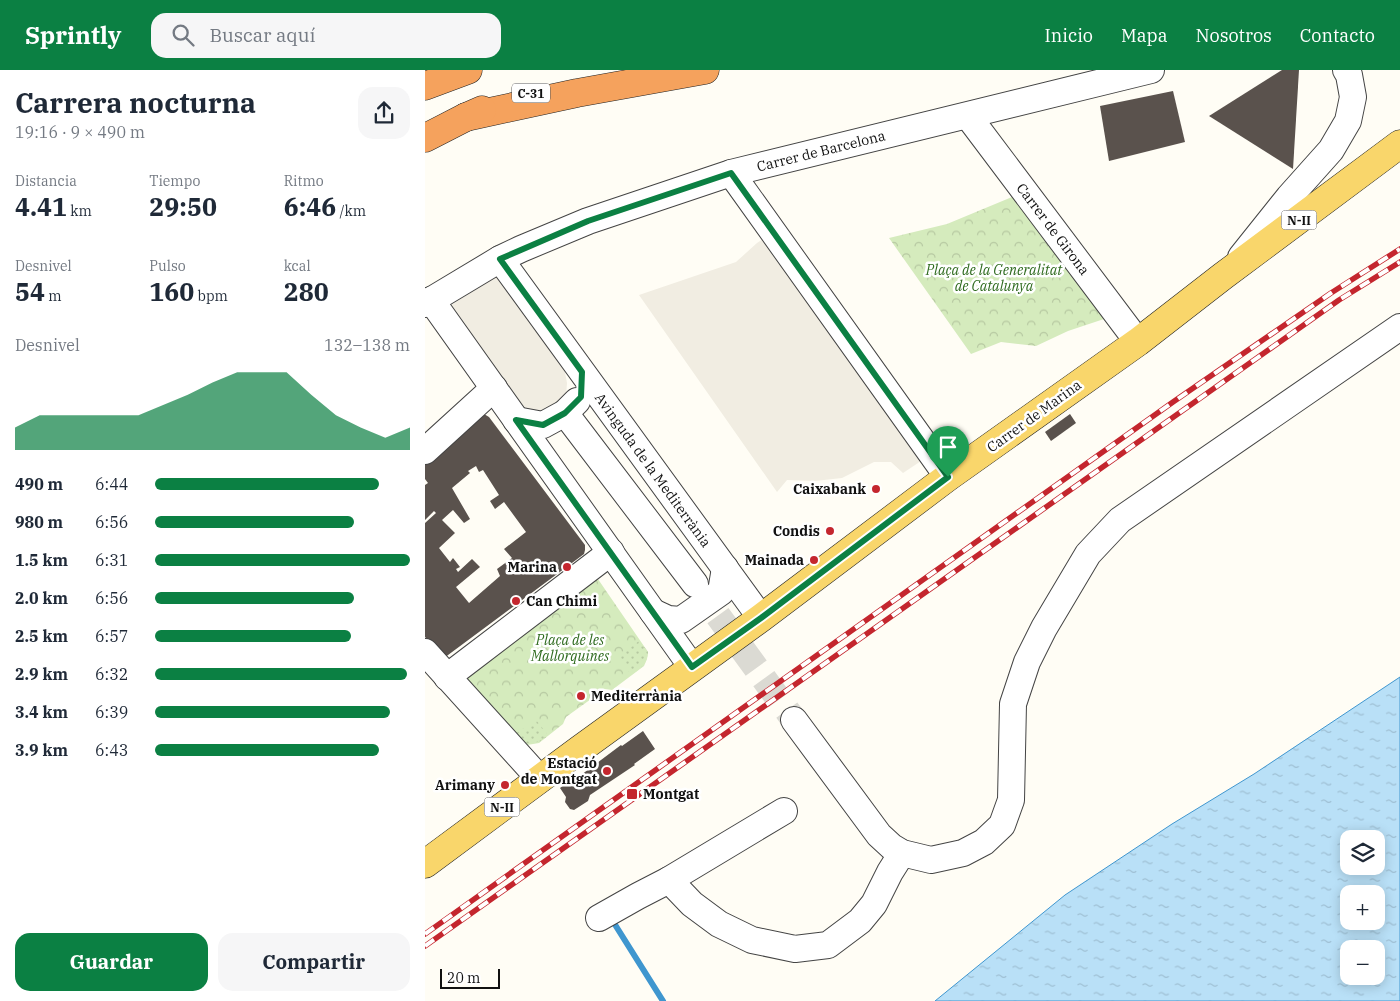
<!DOCTYPE html>
<html lang="es">
<meta charset="utf-8">
<style>
:root{--surface:#fff;--page:#f6f6f7;--text:#1f2937;--muted:#747a83;--accent:#0b8043}
body{margin:0;font-family:"IBM Plex Serif",serif;background:var(--page);color:var(--text);height:100vh;display:flex;flex-direction:column;font-size:19px;white-space:nowrap}
*{box-sizing:border-box;margin:0}
p{font-size:16px;color:var(--muted)}
.icon{flex:none;width:28px;height:28px;fill:none;stroke:currentColor;stroke-width:2;stroke-linecap:round;stroke-linejoin:round}
.map{position:relative;flex:1;overflow:hidden}
.drawer{display:flex;flex-direction:column;background:var(--surface);width:425px}
.drawer>*{flex:none}
.tools{position:absolute;left:915px;top:760px;display:grid;gap:10px}
.tools a{display:grid;place-items:center;width:45px;height:45px;border-radius:10px;background:var(--surface);box-shadow:0 2px 12px #0003;font-size:25px}
.scale{position:absolute;left:15px;bottom:12px;width:60px;box-sizing:border-box;padding-left:5px;border:2px solid #111;border-top:0;font-size:14px;line-height:18px;white-space:nowrap;color:#111;-webkit-text-stroke:4px #fff;paint-order:stroke}
.pin{position:absolute;display:grid;place-items:center;width:42px;height:42px;color:#fff;margin:-51px -21px;border-radius:50% 50% 50% 0;rotate:-45deg;box-shadow:0 0 5px #0007}
.pin .icon{rotate:45deg}
.round{display:grid;place-items:center;flex:none;width:52px;height:52px;border-radius:15px;background:var(--page)}
.headline{display:flex;align-items:center;justify-content:space-between;height:85px;padding:0 15px}
h1{font-size:28px;font-weight:700;line-height:38px}
.metrics{display:grid;grid-template-columns:repeat(3,1fr);gap:8px;height:85px;padding:5px 15px}
.metrics div{display:grid;align-content:center}
.metrics b{font-size:25px;font-weight:700}
.metrics small{font-size:14px;font-weight:400}
.metrics p{font-size:14px}
.chart{height:140px;padding:10px 15px}
.chart p{display:flex;justify-content:space-between}
.chart svg{width:100%;height:90px;margin-top:5px;fill:var(--accent);opacity:.7}
.button{display:flex;gap:10px;margin-top:auto;padding:10px 15px}
.button a{flex:1;height:58px;border-radius:15px;background:var(--accent);color:#fff;font-size:20px;font-weight:700;line-height:58px;text-align:center}
.button a+a{background:var(--page);color:var(--text)}
ul{padding:0 15px;list-style:none;font-size:16px}
li{display:grid;grid-template-columns:80px 60px 1fr;align-items:center;height:38px}
li i{height:12px;border-radius:6px;background:var(--accent)}
header{display:flex;align-items:center;gap:30px;box-sizing:border-box;height:70px;padding:0 25px;background:var(--accent);color:#fff}
header strong{font-size:24px}
nav{display:flex;gap:28px;margin-inline-start:auto;font-size:18px}
.search{width:350px;height:45px;background:var(--page);display:flex;align-items:center;gap:12px;box-sizing:border-box;padding:0 18px;border-radius:15px;color:var(--muted);font-size:19px}
main{display:flex;flex:1;min-height:0}
.map>svg:first-child{display:block}
.park{fill:url(#park-crowns)}
.garden{fill:url(#garden-dots)}
.plaza{fill:#f1ede2}
.water{fill:url(#water-ripples);stroke:#3f96cf;fill-rule:evenodd}
.lines{fill:none;stroke-linecap:round;stroke-linejoin:round}
.stream{stroke:#3f96cf;stroke-width:6}
.building{fill:#5a524d;fill-rule:evenodd}
.minor-tunnel{stroke:#dbdad3;stroke-width:26;stroke-dasharray:26 13;stroke-linecap:butt}
.minor-casing{stroke:#444;stroke-width:28}
.major-casing{stroke:#222;stroke-width:29}
.highway-casing{stroke:#222;stroke-width:29}
.minor{stroke:#fff;stroke-width:26}
.major{stroke:#f9d66b;stroke-width:28}
.highway{stroke:#f5a25d;stroke-width:28}
.rail-casing{stroke:#c4262e;stroke-width:5.5}
.rail{stroke:#fff;stroke-width:4;stroke-dasharray:11;stroke-linecap:butt}
.route-casing{stroke:#fff;stroke-width:10}
.route{stroke:#0b8043;stroke-width:6}
.poi-dot{fill:#c4262e;stroke:#fff;stroke-width:2}
.labels{text-anchor:middle;dominant-baseline:central;stroke-width:5;stroke-linejoin:round;paint-order:stroke}
.shield{fill:#fff;stroke:#585858;stroke-width:1}
.shield-label{font-size:12px;font-weight:bold;fill:#111}
.street-label{font-size:14px;fill:#111;stroke:#fff}
.park-label{font-size:14px;font-style:italic;fill:#2f6b1f;stroke:#fff}
.poi-label{font-size:14px;font-weight:bold;fill:#111;stroke:#fff;text-anchor:end}
</style>
<header>
<strong>Sprintly</strong>
<div class="search"><svg class="icon" aria-label="search" viewBox="0 0 24 24"><circle cx="10" cy="10" r="6"/><path d="M15 15l6 6"/></svg>Buscar aquí</div>
<nav><a>Inicio</a><a>Mapa</a><a>Nosotros</a><a>Contacto</a></nav>
</header>
<main>
<section class="drawer">
<div class="headline"><div><h1>Carrera nocturna</h1><p>19:16 · 9 × 490 m</p></div><a class="round"><svg class="icon" aria-label="share" viewBox="0 0 24 24"><path d="M12 15V3M7 8l5-5 5 5M5 13v7h14v-7"/></svg></a></div>
<div class="metrics">
<div><p>Distancia</p><b>4.41<small> km</small></b></div>
<div><p>Tiempo</p><b>29:50</b></div>
<div><p>Ritmo</p><b>6:46<small> /km</small></b></div>
</div>
<div class="metrics">
<div><p>Desnivel</p><b>54<small> m</small></b></div>
<div><p>Pulso</p><b>160<small> bpm</small></b></div>
<div><p>kcal</p><b>280</b></div>
</div>
<div class="chart"><p><span>Desnivel</span>132–138 m</p>
<svg viewBox="0 0 160 44" preserveAspectRatio="none"><path d="M0 44V33L10 27L20 27L30 27L40 27L50 27L60 22L70 17L80 11L90 6L100 6L110 6L120 17L130 27L140 33L150 38L160 33V44z"/></svg>
</div>
<ul>
<li><b>490 m</b>6:44<i style="width:88%"></i></li>
<li><b>980 m</b>6:56<i style="width:78%"></i></li>
<li><b>1.5 km</b>6:31<i style="width:100%"></i></li>
<li><b>2.0 km</b>6:56<i style="width:78%"></i></li>
<li><b>2.5 km</b>6:57<i style="width:77%"></i></li>
<li><b>2.9 km</b>6:32<i style="width:99%"></i></li>
<li><b>3.4 km</b>6:39<i style="width:92%"></i></li>
<li><b>3.9 km</b>6:43<i style="width:88%"></i></li>
</ul>
<div class="button"><a>Guardar</a><a>Compartir</a></div>
</section>
<div class="map">
<svg width="975" height="931" viewBox="0 0 975 931">
<defs>
<pattern id="park-crowns" width="20" height="18" patternUnits="userSpaceOnUse" patternTransform="scale(1.25)"><rect width="20" height="18" fill="#d5ebbd"/><path d="M2 6a3 3 0 1 1 6 0M12 15a3 3 0 1 1 6 0" fill="none" stroke="#b6c8a1"/></pattern>
<pattern id="garden-dots" width="8" height="8" patternUnits="userSpaceOnUse" patternTransform="scale(1.25)"><rect width="8" height="8" fill="#d5ebbd"/><path d="M2 2h.1M6 6h.1" fill="none" stroke="#b6c8a1" stroke-width="1.8" stroke-linecap="round"/></pattern>
<pattern id="water-ripples" width="26" height="14" patternUnits="userSpaceOnUse" patternTransform="scale(1.25)"><rect width="26" height="14" fill="#b9e0f7"/><path d="M2 4q2-2 4 0t4 0M15 11q2-2 4 0t4 0" fill="none" stroke="#9ebfd3"/></pattern>
</defs>
<rect width="100%" height="100%" fill="#fffdf5"/>
<g class="park">
<path d="M587,127l92,122 -36,12 -32,15 -35,-4 -30,12 -82,-116 58,-14z"/>
<path d="M164,496l59,86 -1,7 -3,7 -32,24 -7,-1 -39,28 -3,7 -24,19 -12,2 -75,-76z"/>
</g>
<g class="garden">
<path d="M214,571l9,11c-1,13 -7,16 -17,23l-13,-18z"/>
<path d="M111,650l12,15c-15,11 -21,13 -33,-1z"/>
</g>
<g class="plaza">
<path d="M338,169l161,220 -21,14 -12,-11h-17l-32,16 -27,3 -28,-1 -10,12 -138,-197 97,-33 21,-19z"/>
<path d="M73,204l66,93 3,16 -1,13 -14,12 -11,5 -21,-3 -70,-104z"/>
</g>
<path class="water" d="M975,607v324h-465l130,-106 107,-71 82,-50zM924,769h27v27h-27zM924,824h27v27h-27zM924,879h27v27h-27z"/>
<g class="lines">
<path class="stream" d="M189,853l49,78"/>
</g>
<g class="building">
<path d="M857,0h17l-6,99 -84,-53z"/>
<path d="M748,21l12,51 -76,19 -9,-55z"/>
<path d="M59,344l5,3 96,128v5l-1,4 -140,104 -19,-21v-114l11,-10 -2,-2 -9,9v-35l3,-2 -3,-4v-19zM51,396l3,6 4,-2 16,25 -9,6 5,8 9,-7 22,30 -22,17 8,9 -15,11 3,7 -31,27 -13,-16 24,-20 -8,-8 -14,13 -2,-3 4,-2 -7,-9 -3,4 -11,-14 16,-15 -13,-13 11,-10 11,13 6,-4 -18,-31 18,-15 -2,-2z"/>
<path d="M645,344l6,9 -25,18 -6,-9z"/>
<path d="M218,661l12,18 -21,15 1,1 -45,30 -2,6 -14,9 -4,-1 -5,-7 1,-5 -6,-9 16,-12 1,2 44,-33 1,1z"/>
</g>
<g class="lines">
<path class="minor-tunnel" d="M270,514l99,136"/>
<g class="minor-casing">
<g id="minor">
<path d="M543,46l170,226"/>
<path d="M306,103l217,304"/>
<path d="M816,187l48,-60 42,-47 17,-29 5,-24 -4,-22 -3,-5"/>
<path d="M75,189l261,359"/>
<path d="M6,230l261,367"/>
<path d="M0,234l75,-45 21,-10 67,-28 143,-48 420,-103"/>
<path d="M140,343l130,171"/>
<path d="M91,350l27,5 22,-12 12,-12"/>
<path d="M0,381l69,-63"/>
<path d="M228,542l15,7 13,1 40,-28 4,-24"/>
<path d="M0,582l115,127"/>
<path d="M22,607l164,-125"/>
<path d="M369,650l85,115 13,12 10,6 29,7 32,-7 21,-11 18,-17 9,-25 2,-96 14,-42 17,-34 44,-74 32,-34 280,-193"/>
<path d="M244,810l23,24 27,20 33,16 43,9 33,-4 32,-24 14,-17 16,-32 12,-19"/>
<path d="M174,848l39,-22 31,-16 115,-69"/>
</g>
</g>
<g class="major-casing">
<path id="major" d="M0,794l154,-114 182,-132 187,-141 190,-135 85,-66 177,-132"/>
</g>
<g class="highway-casing">
<g id="highway">
<path d="M0,16l43,-16"/>
<path d="M41,47l111,-24 128,-23"/>
<path d="M0,68l41,-21 16,-7"/>
</g>
</g>
<use href="#minor" class="minor"/>
<use href="#major" class="major"/>
<use href="#highway" class="highway"/>
<g class="rail-casing">
<g id="rail">
<path d="M0,864l748,-532 158,-109 69,-44"/>
<path d="M0,876l914,-646 61,-38"/>
</g>
</g>
<use href="#rail" class="rail"/>
</g>
<g class="lines">
<g class="route-casing">
<path id="route" d="M306,103l217,304 -187,141 -69,49 -176,-247 27,5 22,-12 16,-16 1,-25 -82,-113 88,-38z"/>
</g>
<use href="#route" class="route"/>
</g>
<g class="poi-dot">
<circle cx="451" cy="419" r="5"/>
<circle cx="405" cy="461" r="5"/>
<circle cx="389" cy="490" r="5"/>
<circle cx="142" cy="497" r="5"/>
<circle cx="91" cy="531" r="5"/>
<circle cx="156" cy="626" r="5"/>
<circle cx="182" cy="701" r="5"/>
<circle cx="80" cy="715" r="5"/>
<rect x="201" y="718" width="12" height="12" rx="2.5"/>
</g>
<g class="labels">
<g class="shield">
<rect x="87" y="13.5" width="38" height="19" rx="4"/>
<rect x="856.5" y="140.5" width="35" height="19" rx="4"/>
<rect x="59.5" y="727.5" width="35" height="19" rx="4"/>
</g>
<g class="shield-label">
<text x="106" y="23">C-31</text>
<text x="874" y="150">N-II</text>
<text x="77" y="737">N-II</text>
</g>
<g class="street-label">
<text transform="translate(396 81) rotate(-14)">Carrer de Barcelona</text>
<text transform="translate(628 159) rotate(53)">Carrer de Girona</text>
<text transform="translate(609 346) rotate(-36)">Carrer de Marina</text>
<text transform="translate(228 400) rotate(54)">Avinguda de la Mediterrània</text>
</g>
<g class="park-label">
<text x="569" y="200">Plaça de la Generalitat<tspan x="569" dy="16">de Catalunya</tspan></text>
<text x="145" y="570">Plaça de les<tspan x="145" dy="16">Mallorquines</tspan></text>
</g>
<g class="poi-label">
<text x="441" y="419">Caixabank</text>
<text x="395" y="461">Condis</text>
<text x="379" y="490">Mainada</text>
<text x="132" y="497">Marina</text>
<text x="101" y="531" text-anchor="start">Can Chimi</text>
<text x="166" y="626" text-anchor="start">Mediterrània</text>
<text x="172" y="693">Estació<tspan x="172" dy="16">de Montgat</tspan></text>
<text x="70" y="715">Arimany</text>
<text x="218" y="724" text-anchor="start">Montgat</text>
</g>
</g>
</svg>
<div class="tools">
<a><svg class="icon" aria-label="layers" viewBox="0 0 24 24"><path d="M12 4l9 5-9 5-9-5zM3 14l9 5 9-5"/></svg></a>
<a>+</a>
<a>−</a>
</div>
<div class="scale">20 m</div>
<div class="pin" style="left:523px;top:407px;background:#1e9e55"><svg class="icon" aria-label="arrive" viewBox="0 0 24 24"><path d="M6 21V4h12l-3 4 3 4H6"/></svg></div>
</div>
</main>
